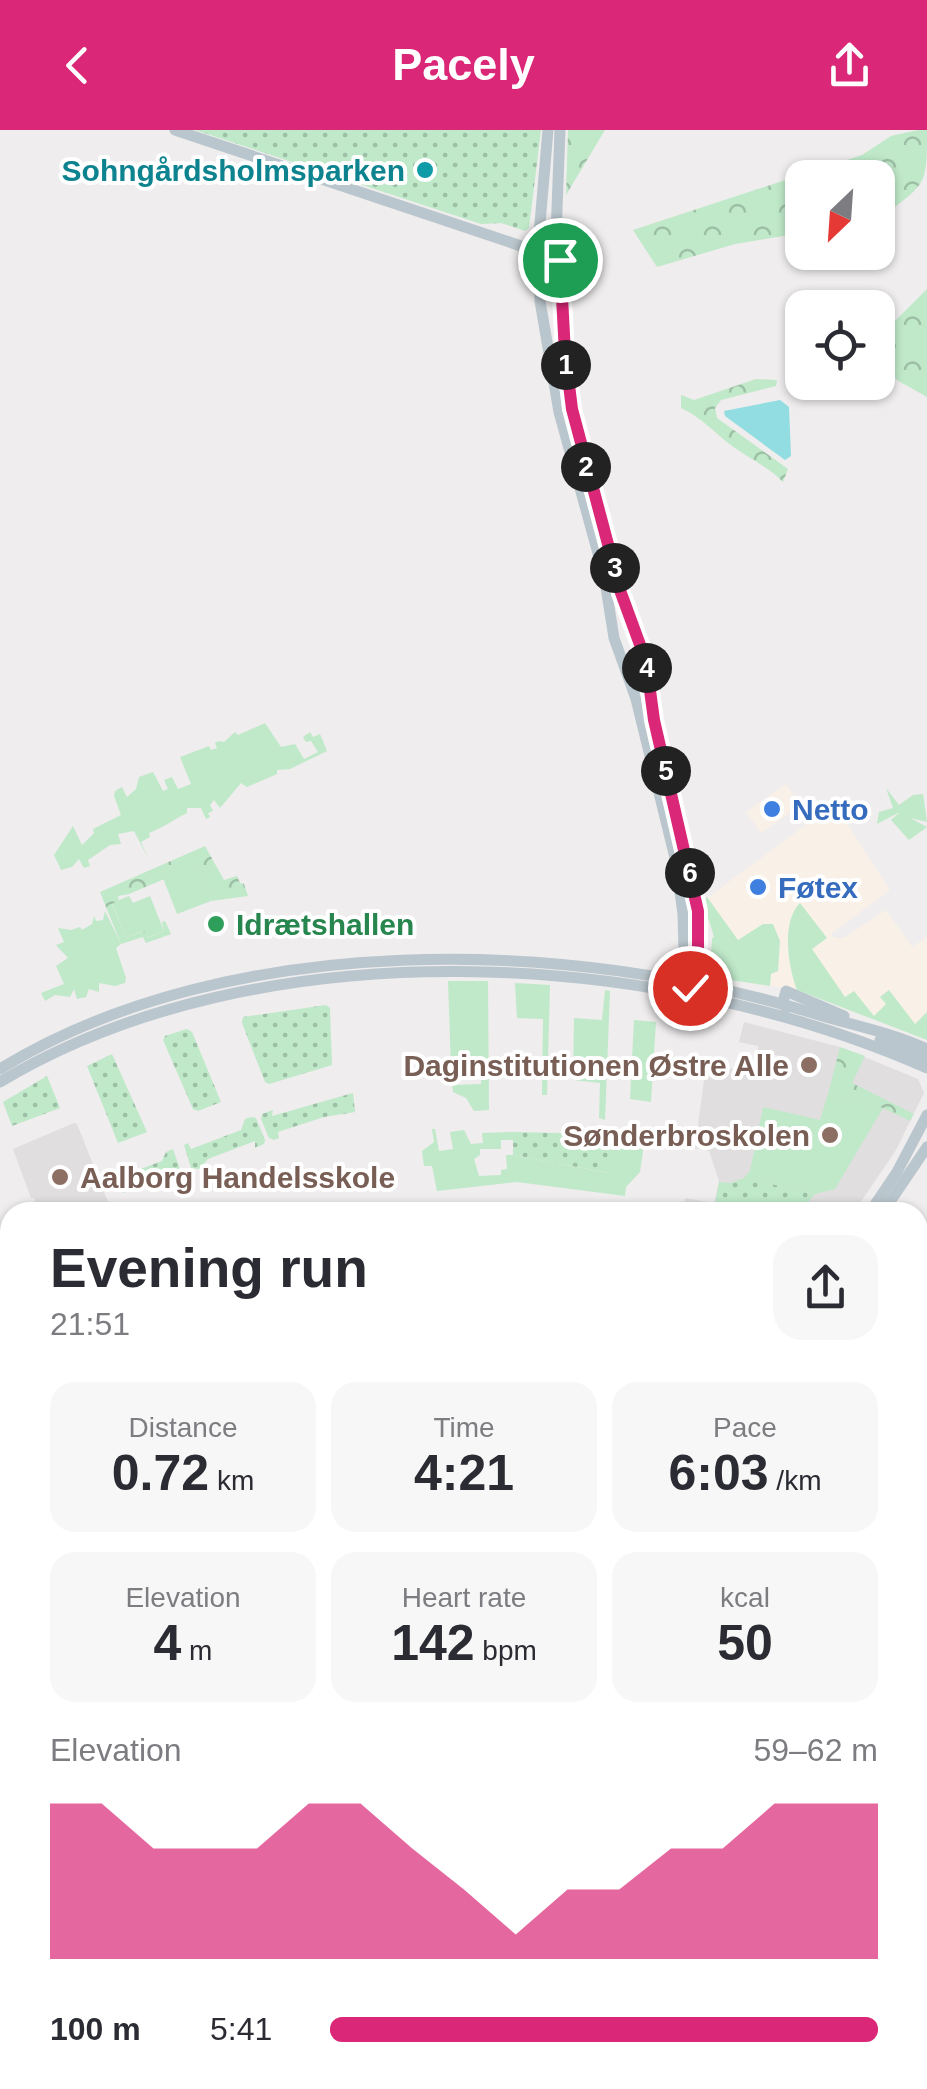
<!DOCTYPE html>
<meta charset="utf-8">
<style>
:root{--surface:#fff;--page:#f7f7f7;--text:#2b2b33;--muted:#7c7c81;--accent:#db2777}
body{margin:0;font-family:Arial,sans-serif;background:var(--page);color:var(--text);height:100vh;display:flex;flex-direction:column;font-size:38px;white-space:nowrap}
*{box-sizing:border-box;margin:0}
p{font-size:32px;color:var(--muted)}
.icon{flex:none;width:55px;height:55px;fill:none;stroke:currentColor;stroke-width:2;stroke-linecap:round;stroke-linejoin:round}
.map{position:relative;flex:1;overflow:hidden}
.sheet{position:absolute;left:0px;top:1072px;width:928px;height:888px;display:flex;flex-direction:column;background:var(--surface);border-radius:30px 30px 0 0;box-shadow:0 2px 8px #0004}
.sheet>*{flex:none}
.needle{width:65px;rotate:205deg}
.controls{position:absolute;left:785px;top:30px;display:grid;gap:20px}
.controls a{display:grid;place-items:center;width:110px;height:110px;border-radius:20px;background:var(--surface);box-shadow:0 2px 8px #0004;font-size:50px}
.pin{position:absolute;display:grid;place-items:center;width:85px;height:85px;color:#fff;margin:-42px;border:5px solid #fff;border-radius:50%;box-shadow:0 2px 10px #0007}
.km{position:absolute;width:50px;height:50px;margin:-25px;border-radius:50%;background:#222;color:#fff;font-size:28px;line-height:50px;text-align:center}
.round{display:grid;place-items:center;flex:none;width:105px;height:105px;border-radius:30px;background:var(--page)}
.summary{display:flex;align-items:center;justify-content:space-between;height:170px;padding:0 50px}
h1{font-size:55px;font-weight:600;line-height:75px}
.metrics{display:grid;grid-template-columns:repeat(3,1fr);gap:15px;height:170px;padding:10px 50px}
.metrics div{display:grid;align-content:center;border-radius:25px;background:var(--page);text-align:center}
.metrics b{font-size:50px;font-weight:600}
.metrics small{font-size:28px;font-weight:400}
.metrics p{font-size:28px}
.chart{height:280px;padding:20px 50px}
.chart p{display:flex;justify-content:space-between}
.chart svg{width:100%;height:180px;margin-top:10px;fill:var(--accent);opacity:.7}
ul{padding:0 50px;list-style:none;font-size:32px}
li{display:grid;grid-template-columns:160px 120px 1fr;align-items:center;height:75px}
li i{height:25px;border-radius:12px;background:var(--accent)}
header{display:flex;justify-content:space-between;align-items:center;height:130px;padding:0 50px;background:var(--accent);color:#fff;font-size:45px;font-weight:600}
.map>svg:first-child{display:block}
.commercial{fill:#f9f1e7}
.education{fill:#e0dedf}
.grass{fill:#bfe9c9}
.forest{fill:url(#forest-crowns)}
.park{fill:url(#park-dots)}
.water{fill:#91dde1}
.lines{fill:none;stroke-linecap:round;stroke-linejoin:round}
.river{stroke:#91dde1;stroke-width:12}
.secondary{stroke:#bac6cd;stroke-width:11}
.route-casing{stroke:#fff;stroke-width:20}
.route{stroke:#db2777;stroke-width:12}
.culture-dot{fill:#0f9aa8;stroke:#fff;stroke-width:4}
.shop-dot{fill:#3f7fe0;stroke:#fff;stroke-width:4}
.leisure-dot{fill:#2e9e5b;stroke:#fff;stroke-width:4}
.education-dot{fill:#8d6e63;stroke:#fff;stroke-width:4}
.labels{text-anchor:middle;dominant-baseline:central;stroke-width:8;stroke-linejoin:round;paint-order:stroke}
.culture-label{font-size:30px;font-weight:bold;fill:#0d838f;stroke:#fff;text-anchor:end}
.shop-label{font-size:30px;font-weight:bold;fill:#366cbe;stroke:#fff;text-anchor:start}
.leisure-label{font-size:30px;font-weight:bold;fill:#27864d;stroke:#fff;text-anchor:start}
.education-label{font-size:30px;font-weight:bold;fill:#785e54;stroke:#fff;text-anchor:end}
</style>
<header><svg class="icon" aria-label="back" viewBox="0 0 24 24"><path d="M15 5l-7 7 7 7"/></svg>Pacely<svg class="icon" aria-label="share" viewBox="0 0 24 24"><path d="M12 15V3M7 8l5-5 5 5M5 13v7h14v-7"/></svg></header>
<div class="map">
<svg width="927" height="1959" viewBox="0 0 927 1959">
<defs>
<pattern id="forest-crowns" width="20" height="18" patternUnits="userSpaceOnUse" patternTransform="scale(2.5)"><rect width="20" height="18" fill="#bfe9c9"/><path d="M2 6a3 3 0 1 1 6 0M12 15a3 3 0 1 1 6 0" fill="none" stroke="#9dbfa6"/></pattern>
<pattern id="park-dots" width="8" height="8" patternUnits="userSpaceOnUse" patternTransform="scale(2.5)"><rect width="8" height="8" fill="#bfe9c9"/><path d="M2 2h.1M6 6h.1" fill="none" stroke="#9dbfa6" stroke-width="1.8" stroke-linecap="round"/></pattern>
</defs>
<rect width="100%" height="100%" fill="#efeded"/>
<g class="commercial">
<path d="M786,654l15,21 -40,28 -15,-21z"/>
<path d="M834,674l56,86 -59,44 4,4h9l42,-28 26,37 15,-10v103l-130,-50 -67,-10 -20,-10 2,-32 2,-1 -11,-36z"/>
</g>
<g class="education">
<path d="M744,892l96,25 78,32 6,14 -28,57 -42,62h-171l2,-14 29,5 5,-22 -10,-30 -14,-3 11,-83 74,11 4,-19 -26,-6v-5l-19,-4z"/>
<path d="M74,993l3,1 35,88h-72l-6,-14h-3l-18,-49z"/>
</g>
<g class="grass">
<path d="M265,593l16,24 14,-3 9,15 14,-7 -7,-11 -5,1 -3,-5 7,-5 3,5 7,-3 7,17 -37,18 -13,1v4l-30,13 -6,-4 -21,25 -6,-8 -4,5 3,6 -5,2 2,4 -4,2 -5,-11h-14v5c-14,7 -23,14 -38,20l1,4 -9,5 7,16 -14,-27 -16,3 3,10 -11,1 -22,15 2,6 -6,2 -5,-9 -7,8 -11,3 -7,-15 19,-29 9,19 12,-12 -1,-4 28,-14 -7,-19 1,-5 7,-4 5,10 9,-8 3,-12 14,-5 10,19 5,-2 -4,-9 8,-3 6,12 13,-5 -11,-27 29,-11 2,4 6,-2 -2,-5 3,-2 6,1 11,-10 3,3z"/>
<path d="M886,658l13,17 14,-10 10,-1 4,28 -17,-4 17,9 -18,13 -18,-20 9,-8 -23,12 2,-12 14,-4z"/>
<path d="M197,734l14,37 -34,13 -14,-36z"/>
<path d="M129,766l4,7 17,-7 14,35 -18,7 -3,-7 -17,7 -14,-35z"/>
<path d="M707,767l31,43 25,-16h10l7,17 -2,30 -7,3 -1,12 -40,-6 -20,-10 2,-32 2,-1 -11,-36z"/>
<path d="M800,773l27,35 -15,11 33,48 9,-6 20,25 12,-12 -6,-7 9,-7 26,34 12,-12v28l-130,-50c-9,-24 -16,-68 3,-87z"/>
<path d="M105,781l16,33 -5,4 10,30 -1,5 -10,3 -16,-3v9l-10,-3 -3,8 -9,2 -3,-10 -4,8 -15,-2 -10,6 -4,-8 23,-9 -8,-18 12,-8 -12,-13 8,-3 -6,-14 13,2 9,-3 2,3 10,-6 2,-8 2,5 7,-1z"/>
<path d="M448,851h40l1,129 -15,1 -8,-13 -13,-6 -1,-7 29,-1v-17h-30z"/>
<path d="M515,853l35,2 -3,110h-5l1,-76 -26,-1z"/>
<path d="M605,860l5,1 -5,129 -6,-2 1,-35 -27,-3 1,-62 28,2z"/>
<path d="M634,890l22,2 -5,80 -21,-3z"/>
<path d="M828,964l55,14 -48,81 -20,5 -71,-16 6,-7 13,-64 57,13z"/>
<path d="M432,999h3l4,22 14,-2 -3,-17 14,-2 7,14 12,-1 -1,-10 31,-1v8h-12v9h-21v6l-6,4 5,17 22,-1v-5l6,-1 -1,-14h7l95,18 5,-33 31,4 -4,28 -14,15 -1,9 -108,-14 -80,9 -5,-25h-8l-2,-15 12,-9z"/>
</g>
<g class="forest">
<path d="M568,0h37l-39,65z"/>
<path d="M918,0h9c0,55 0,53 -43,85l-6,2v-39h-76v55l-67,11 -78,23 -24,-37 229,-75 29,-19z"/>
<path d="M927,159v108c-35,-21 -43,-17 -49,-59z"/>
<path d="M756,249l21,1 -1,6 -55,14 -6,8 2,10 71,51 -5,13c-15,-15 -31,-22 -48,-34 -19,-13 -33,-31 -54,-40v-13l13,5z"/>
<path d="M205,716l19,34 13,-4 3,7 4,1 4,12 -37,5 -14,-36 -68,29 -11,2 1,4 -7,4 14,34 18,-7 3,7 17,-7 -2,-9 3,-1 6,13 -25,9 -3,-6 -22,7 -21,-52z"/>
<path d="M840,917l25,9 -13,27 62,31 -4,7 -27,-13 -55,-14z"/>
</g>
<g class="park">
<path d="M195,0h346l-12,98 -4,3 -24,-8 -20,1z"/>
<path d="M326,875l4,3 2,57 -63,19 -4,-2 -23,-59 1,-6z"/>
<path d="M187,899l5,3 29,70 -23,9 -5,-2 -30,-69 2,-4z"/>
<path d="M112,924l35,78 -29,11 -31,-77z"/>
<path d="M47,946l13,32 -48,18 -9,-24z"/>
<path d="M353,963l2,19 -31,5 -46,15 1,6 -5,2 -5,-2 -8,-19 1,-5 11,-4 -1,6z"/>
<path d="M251,987l5,1 9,22 -1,4 -9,4v-7l-47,18 -9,10 -8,-1 -7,-23 4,-2 3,6 50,-19 4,-11z"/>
<path d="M513,1002l46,1 54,7 -4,33 -96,-18z"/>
<path d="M173,1019l9,26 -7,3v-6l-52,21 -8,-21 11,-5 1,7 35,-13 4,-9z"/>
<path d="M744,1048l71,16 -15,18h-42l-43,-8 4,-22 11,1z"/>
<path d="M10,1314v149l-10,-3v-105z"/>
</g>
<path class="water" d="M780,270l9,7 2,49 -6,4 -60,-44 -1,-5z"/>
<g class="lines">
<g class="river">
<path d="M918,1103l9,4"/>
<path d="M918,1449l9,-2"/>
</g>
<g class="secondary">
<path d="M175,0l355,119h17l9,-14"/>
<path d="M548,0l-9,105 1,66 19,111 45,163 10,63 22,61 40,163 7,52 2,71"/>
<path d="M560,0l-4,105 16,174 49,184 25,68 8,59 44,191 2,71"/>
<path d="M786,878l-3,-6 3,-11 58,25"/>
<path d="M880,910l47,19"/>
<path d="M0,939c228,-140 571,-132 819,-54 37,11 73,18 108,34"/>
<path d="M0,952c260,-156 657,-134 927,-14"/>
<path d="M870,1082l27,-40 30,-57"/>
<path d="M883,1082l44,-65"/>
<path d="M918,1531l9,5"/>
<path d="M0,1537l10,7"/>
<path d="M918,1548l9,5"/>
<path d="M0,1668l10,5"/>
<path d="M0,1684l10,6"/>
<path d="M918,1903l9,3"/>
<path d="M513,1950l7,9"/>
<path d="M525,1950l8,9"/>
</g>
</g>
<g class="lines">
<g class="route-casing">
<path id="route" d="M560,130l5,93 7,56 49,184 25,68 8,59 44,191v73l-8,4"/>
</g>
<use href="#route" class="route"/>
</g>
<circle class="culture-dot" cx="425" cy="40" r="10"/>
<g class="shop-dot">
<circle cx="772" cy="679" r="10"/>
<circle cx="758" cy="757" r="10"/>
</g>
<circle class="leisure-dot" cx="216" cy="794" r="10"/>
<g class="education-dot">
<circle cx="809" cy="935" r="10"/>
<circle cx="830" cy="1005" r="10"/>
<circle cx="60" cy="1047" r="10"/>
</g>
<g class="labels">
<g class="culture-label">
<text x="405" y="40">Sohngårdsholmsparken</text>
</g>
<g class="shop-label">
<text x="792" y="679">Netto</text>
<text x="778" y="757">Føtex</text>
</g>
<g class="leisure-label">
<text x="236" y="794">Idrætshallen</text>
</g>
<g class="education-label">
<text x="789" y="935">Daginstitutionen Østre Alle</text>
<text x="810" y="1005">Sønderbroskolen</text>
<text x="80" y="1047" text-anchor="start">Aalborg Handelsskole</text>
</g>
</g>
</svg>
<div class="controls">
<a><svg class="needle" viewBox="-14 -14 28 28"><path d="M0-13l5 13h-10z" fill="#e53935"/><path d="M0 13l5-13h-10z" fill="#7c7c81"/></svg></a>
<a><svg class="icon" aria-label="locate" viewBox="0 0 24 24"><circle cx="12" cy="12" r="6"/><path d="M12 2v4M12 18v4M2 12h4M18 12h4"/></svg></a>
</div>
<div class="pin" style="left:560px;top:130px;background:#1e9e55"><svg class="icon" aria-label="arrive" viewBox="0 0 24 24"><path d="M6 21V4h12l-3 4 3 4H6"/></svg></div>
<div class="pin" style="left:690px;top:858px;background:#d93025"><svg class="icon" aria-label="check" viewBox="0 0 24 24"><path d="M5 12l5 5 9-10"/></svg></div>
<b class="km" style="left:566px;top:235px">1</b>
<b class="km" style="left:586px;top:337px">2</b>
<b class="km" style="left:615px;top:438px">3</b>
<b class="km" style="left:647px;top:538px">4</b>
<b class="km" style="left:666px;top:641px">5</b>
<b class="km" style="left:690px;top:743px">6</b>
<section class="sheet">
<div class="summary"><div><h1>Evening run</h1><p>21:51</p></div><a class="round"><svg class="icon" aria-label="share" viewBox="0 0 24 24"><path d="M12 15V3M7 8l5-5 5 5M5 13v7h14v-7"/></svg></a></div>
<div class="metrics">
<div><p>Distance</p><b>0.72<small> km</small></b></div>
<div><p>Time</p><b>4:21</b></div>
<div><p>Pace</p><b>6:03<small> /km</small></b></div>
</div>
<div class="metrics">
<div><p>Elevation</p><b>4<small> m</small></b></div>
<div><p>Heart rate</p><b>142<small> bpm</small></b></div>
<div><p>kcal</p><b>50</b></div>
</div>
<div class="chart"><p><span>Elevation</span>59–62 m</p>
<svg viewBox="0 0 160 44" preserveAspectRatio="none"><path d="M0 44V6L10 6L20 17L30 17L40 17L50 6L60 6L70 17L80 27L90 38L100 27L110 27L120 17L130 17L140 6L150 6L160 6V44z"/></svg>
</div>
<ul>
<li><b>100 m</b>5:41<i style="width:100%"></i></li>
</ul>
</section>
</div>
